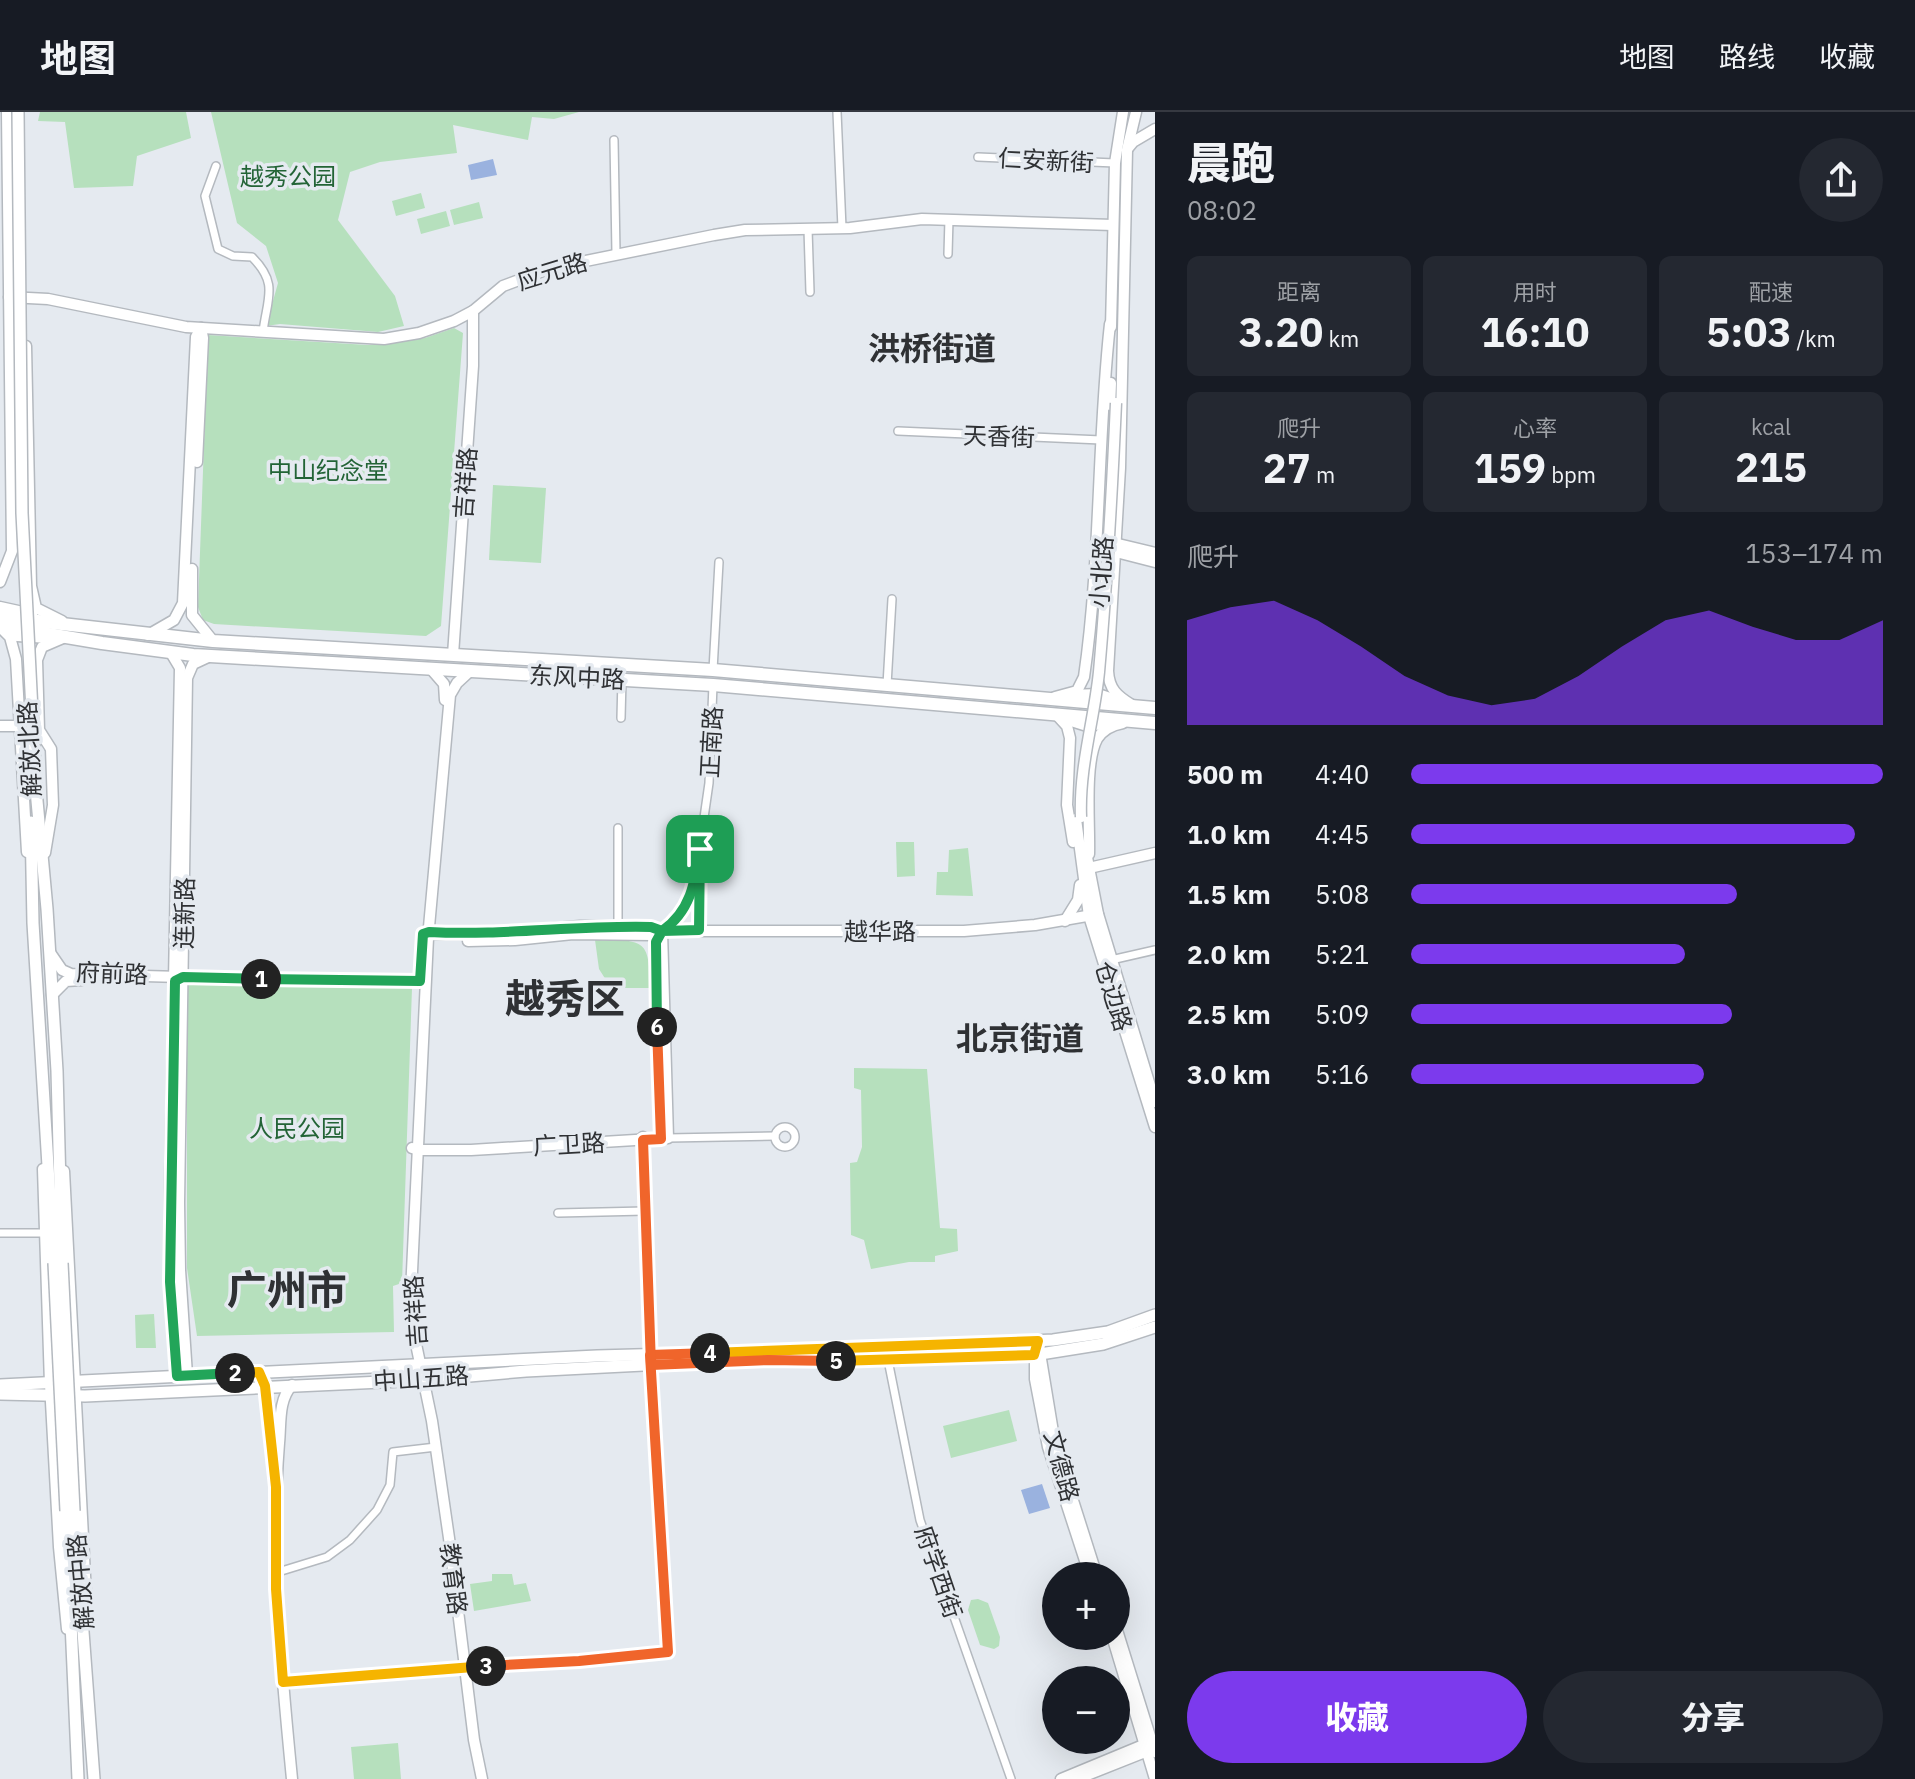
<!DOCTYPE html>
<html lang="zh">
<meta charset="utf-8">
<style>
:root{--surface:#171b24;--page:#242831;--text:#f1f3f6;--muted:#9ea1a6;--line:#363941;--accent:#7c3aed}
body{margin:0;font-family:"IBM Plex Sans","Noto Sans SC",sans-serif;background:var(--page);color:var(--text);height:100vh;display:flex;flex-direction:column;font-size:30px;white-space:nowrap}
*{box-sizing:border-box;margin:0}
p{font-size:26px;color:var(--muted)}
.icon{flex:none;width:44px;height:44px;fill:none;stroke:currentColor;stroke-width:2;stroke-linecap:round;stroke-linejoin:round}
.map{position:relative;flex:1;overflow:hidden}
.side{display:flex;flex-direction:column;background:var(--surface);width:760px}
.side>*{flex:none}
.tools{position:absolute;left:1042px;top:1450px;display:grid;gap:16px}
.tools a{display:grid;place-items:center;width:88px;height:88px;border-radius:50%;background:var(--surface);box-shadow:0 8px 32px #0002;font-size:40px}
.pin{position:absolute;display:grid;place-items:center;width:68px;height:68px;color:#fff;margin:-34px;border-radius:16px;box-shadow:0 4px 12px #0006}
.km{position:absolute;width:40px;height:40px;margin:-20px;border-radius:50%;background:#222;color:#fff;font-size:22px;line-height:40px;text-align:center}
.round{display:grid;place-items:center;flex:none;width:84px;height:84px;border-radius:42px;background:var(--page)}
.headline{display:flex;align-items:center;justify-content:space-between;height:136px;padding:0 32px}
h1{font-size:44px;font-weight:800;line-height:60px}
.figures{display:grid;grid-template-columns:repeat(3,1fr);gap:12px;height:136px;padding:8px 32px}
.figures div{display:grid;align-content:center;border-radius:12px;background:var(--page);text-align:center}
.figures b{font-size:40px;font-weight:800}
.figures small{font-size:22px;font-weight:400}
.figures p{font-size:22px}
.chart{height:224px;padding:16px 32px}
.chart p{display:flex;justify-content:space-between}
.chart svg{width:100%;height:144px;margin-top:8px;fill:var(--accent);opacity:.7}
.primary-button{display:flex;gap:16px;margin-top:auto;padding:16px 32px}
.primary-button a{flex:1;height:92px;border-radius:48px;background:var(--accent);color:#fff;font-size:32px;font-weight:800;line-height:92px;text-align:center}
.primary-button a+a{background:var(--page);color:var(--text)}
ul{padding:0 32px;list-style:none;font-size:26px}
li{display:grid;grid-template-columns:128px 96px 1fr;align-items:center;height:60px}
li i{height:20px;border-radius:10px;background:var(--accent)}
header{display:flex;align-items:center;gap:48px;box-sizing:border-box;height:112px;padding:0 40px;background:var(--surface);border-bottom:2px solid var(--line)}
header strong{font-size:38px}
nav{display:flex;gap:44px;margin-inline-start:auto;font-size:28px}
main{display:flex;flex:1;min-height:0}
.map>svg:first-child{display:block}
.green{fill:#b6e0bd}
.water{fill:#9ab2df}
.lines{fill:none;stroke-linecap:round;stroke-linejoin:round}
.street-casing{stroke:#b4b9bf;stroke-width:10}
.secondary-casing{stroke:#b4b9bf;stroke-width:13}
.primary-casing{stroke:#b4b9bf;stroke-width:14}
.highway-casing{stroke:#b4b9bf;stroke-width:15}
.street{stroke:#fff;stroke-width:7}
.secondary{stroke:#fff;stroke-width:10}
.primary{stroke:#fff;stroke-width:11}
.highway{stroke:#fff;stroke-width:12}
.secondary-bridge-casing{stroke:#b4b9bf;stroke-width:13;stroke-linecap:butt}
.primary-bridge-casing{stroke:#b4b9bf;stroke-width:14;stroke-linecap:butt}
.secondary-bridge{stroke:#fff;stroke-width:10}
.primary-bridge{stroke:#fff;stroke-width:11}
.split-1-casing{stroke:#fff;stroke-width:16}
.split-2-casing{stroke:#fff;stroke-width:16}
.split-3-casing{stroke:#fff;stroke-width:16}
.split-4-casing{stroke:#fff;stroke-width:16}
.split-5-casing{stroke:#fff;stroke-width:16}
.split-6-casing{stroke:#fff;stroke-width:16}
.split-7-casing{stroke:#fff;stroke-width:16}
.split-1{stroke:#22a559;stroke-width:10}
.split-2{stroke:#22a559;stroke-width:10}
.split-3{stroke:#f5b400;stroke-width:10}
.split-4{stroke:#f0652b;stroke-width:10}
.split-5{stroke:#f5b400;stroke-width:10}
.split-6{stroke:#f0652b;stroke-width:10}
.split-7{stroke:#22a559;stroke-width:10}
.labels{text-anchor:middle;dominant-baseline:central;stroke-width:7;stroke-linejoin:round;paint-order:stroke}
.street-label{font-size:24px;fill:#2f3134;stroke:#e5eaf0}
.park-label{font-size:24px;fill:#236436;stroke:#e5eaf0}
.district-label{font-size:32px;font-weight:bold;fill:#2f3134;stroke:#e5eaf0}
.town-label{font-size:40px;font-weight:bold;fill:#2f3134;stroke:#e5eaf0}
</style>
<header>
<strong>地图</strong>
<nav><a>地图</a><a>路线</a><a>收藏</a></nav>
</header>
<main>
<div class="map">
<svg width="1155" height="1667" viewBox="0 0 1155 1667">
<rect width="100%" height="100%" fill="#e5eaf0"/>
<g class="green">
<path d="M40,0h146l5,26 -54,18 -4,30 -59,2 -9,-66 -27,-1z"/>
<path d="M211,0h368l-25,7 -22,-2 -4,23 -75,-15 4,28 -77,9 -30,10 -12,48 57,76 9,30 -26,6 -98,-8 -14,2 12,-43 -12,-37 -29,-23z"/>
<path d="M421,81l4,15 -29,8 -4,-15z"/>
<path d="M479,90l4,16 -29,7 -4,-15z"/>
<path d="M446,99l4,15 -29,8 -4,-15z"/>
<path d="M454,216l9,5 -22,293 -15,10 -212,-12 -11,-4 -5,-13 10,-272 160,10 57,-7z"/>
<path d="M493,373l53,3 -5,75 -52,-3z"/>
<path d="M896,730h18l1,34 -18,1z"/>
<path d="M968,736l5,48 -37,-1 1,-23h11l1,-22z"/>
<path d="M595,828c47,1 55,-4 55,48h-44v-8l-7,-11z"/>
<path d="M187,872l225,4 -10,295 -9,3 1,46 -197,4 -10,-68z"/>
<path d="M854,956l73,1 13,159 17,1 1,22 -23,5v6h-26l-38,7 -7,-29 -13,-5 -1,-72 7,-1 5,-15 -1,-57 -7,-2z"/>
<path d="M154,1202l2,34h-20l-1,-33z"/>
<path d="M1009,1298l8,31 -66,17 -8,-32z"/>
<path d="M492,1462h20l2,11 12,-2 5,18 -57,10 -4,-27 22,-3z"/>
<path d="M978,1487l10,4 12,34 -1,9 -5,3 -14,-4 -12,-35 3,-10z"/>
<path d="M398,1631l3,36h-47l-3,-32z"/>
</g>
<g class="water">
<path d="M493,47l4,16 -26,5 -3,-15z"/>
<path d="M1042,1372l8,24 -21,6 -8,-24z"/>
</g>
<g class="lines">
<g class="street-casing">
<g id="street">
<path d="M837,0l5,116"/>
<path d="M614,28l2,113"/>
<path d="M978,45l137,6"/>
<path d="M216,54l-11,30 13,53 15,7 19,1c27,27 15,41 11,75"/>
<path d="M808,117l2,63"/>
<path d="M948,142l1,-35"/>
<path d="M898,319l203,9"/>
<path d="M713,558l6,-108"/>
<path d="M887,573l5,-86"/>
<path d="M621,606l1,-39"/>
<path d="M618,716v98"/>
<path d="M664,818l20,-19 11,-31 14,-97 4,-98"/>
<path d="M699,818l1,-55"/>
<path d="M1111,848l44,-10"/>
<path d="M183,865l237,4"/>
<circle cx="785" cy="1025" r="10"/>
<path d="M668,1026l107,-2"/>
<path d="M558,1101l87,-2"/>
<path d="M0,1121h44"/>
<path d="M888,1248l32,160 91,259"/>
<path d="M275,1461l52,-16 23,-17 27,-30 13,-25 3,-33 43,-5"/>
<path d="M283,1570l132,-12 164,-9 89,-9 -17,-288"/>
</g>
</g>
<g class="secondary-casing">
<g id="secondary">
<path d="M1128,36l5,-6 22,-13"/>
<path d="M9,185l39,2 138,28 198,12 35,-6 35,-12 19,-10 30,-25 48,-18 163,-33 31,-5 105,-2 72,-9 191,6"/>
<path d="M1111,215l4,-164 8,-51"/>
<path d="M26,234l5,240 5,22 26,13"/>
<path d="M1110,293l1,-22"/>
<path d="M197,350l6,-124 -2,-10"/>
<path d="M1096,431l20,9 39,10"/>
<path d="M1114,431l41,10"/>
<path d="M192,457v46l21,26"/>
<path d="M0,470l12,-31 -5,-439"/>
<path d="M0,495l32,7"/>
<path d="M0,515l10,10 6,22 11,193"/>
<path d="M5,518l12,6 31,2"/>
<path d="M148,523l26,-15 9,-17 13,-266 5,-9"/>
<path d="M171,541l9,15 -10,520v94l7,94"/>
<path d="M453,543l20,-289v-55"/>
<path d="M431,557l13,15 1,16"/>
<path d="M470,559l-13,12 -7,12 -22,243 -17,354 5,52 16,77 17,117 25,202 8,39"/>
<path d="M1071,583l27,-1 24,8"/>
<path d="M1055,585l22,-6 7,-14c17,-117 13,-236 26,-353"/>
<path d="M1132,593c-15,-9 -23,-16 -24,-34l12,-203 7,-318 9,-38"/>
<path d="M1056,602l11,12 3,12 -3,67 6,37"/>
<path d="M1065,607l22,7 24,-3"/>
<path d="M0,614h20"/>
<path d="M1076,707l13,97 66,211"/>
<path d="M1085,735l13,67 57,188"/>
<path d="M45,741l8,-48 -2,-56 -12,-19 -2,-70 5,-13 21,-9"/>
<path d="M1089,742c1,-28 -5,-91 8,-115 6,-10 15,-14 26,-16"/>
<path d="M1089,756l66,-15"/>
<path d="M1065,809l13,-21 2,-15"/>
<path d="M425,822h64l91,-8 71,1 11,4h302l71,-6 63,-11"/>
<path d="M468,829l47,-1 58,-6 78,1 11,-4"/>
<path d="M51,842l11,16 9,4 110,3"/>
<path d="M656,855l4,136"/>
<path d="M52,883l14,-14 16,-1"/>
<path d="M643,1025l7,218"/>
<path d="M412,1036l7,2h52l197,-12 -6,-207"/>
<path d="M43,1057l7,215 9,163 8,82"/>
<path d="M64,1059l23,443"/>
<path d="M1038,1229l17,103 42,132"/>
<path d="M1035,1238v29l13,68 42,129"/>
<path d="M259,1260c14,21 11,67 14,93"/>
<path d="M187,1263l-7,-105 -1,-67 8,-525 6,-14 15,-7"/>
<path d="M292,1273c-14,15 -11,39 -13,58 -9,112 2,224 13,336"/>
<path d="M1116,1515l39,125"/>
<path d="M1112,1524l43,143"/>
<path d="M1061,1667l87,-36"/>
<path d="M1077,1667l73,-29"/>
</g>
</g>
<g class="primary-casing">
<g id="primary">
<path d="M36,678l11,119 10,162 5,192"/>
<path d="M31,710l2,101 21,340"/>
<path d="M0,1273l597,-29 298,-8 158,-8 55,-8 47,-17"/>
<path d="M0,1282l85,2 339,-16 102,-9 196,-10h134l178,-6 69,-11 52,-17"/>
<path d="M66,1399l12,268"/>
<path d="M74,1399l20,268"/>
</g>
</g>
<g class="highway-casing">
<g id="highway">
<path d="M0,503l44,7 169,19 500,29 442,38"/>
<path d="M0,514l102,17 91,12 520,30 442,38"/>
</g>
</g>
<use href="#street" class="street"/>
<use href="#secondary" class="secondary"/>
<use href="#primary" class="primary"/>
<use href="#highway" class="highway"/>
<g class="secondary-bridge-casing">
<path id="secondary-bridge" d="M1081,705c-2,-50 13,-96 18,-145 8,-90 13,-179 17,-269"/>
</g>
<g class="primary-bridge-casing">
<g id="primary-bridge">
<path d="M18,0l4,401 14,277"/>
<path d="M54,1151l12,248"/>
<path d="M62,1151l12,248"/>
</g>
</g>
<use href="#secondary-bridge" class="secondary-bridge"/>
<use href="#primary-bridge" class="primary-bridge"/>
</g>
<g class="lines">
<g class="split-1-casing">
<path id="split-1" d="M261,867l159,2 3,-47 6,-2c74,4 147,-7 222,-5l11,4c29,-20 33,-49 38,-82"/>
</g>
<g class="split-2-casing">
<path id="split-2" d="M235,1261l-58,3 -7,-94 5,-301 8,-4 78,2"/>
</g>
<g class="split-3-casing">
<path id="split-3" d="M235,1261l24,-1 6,14 11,101v102l7,93 203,-16"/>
</g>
<g class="split-4-casing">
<path id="split-4" d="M486,1554l93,-5 89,-9 -18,-297 60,-2"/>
</g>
<g class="split-5-casing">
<path id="split-5" d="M710,1241l328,-12 -4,14 -198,6"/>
</g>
<g class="split-6-casing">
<path id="split-6" d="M657,915l4,112 -18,1 8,225 117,-5 68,1"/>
</g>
<g class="split-7-casing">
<path id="split-7" d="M657,915l-1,-85 6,-11 37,-1 1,-81"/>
</g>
<use href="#split-1" class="split-1"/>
<use href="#split-2" class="split-2"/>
<use href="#split-3" class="split-3"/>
<use href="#split-4" class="split-4"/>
<use href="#split-5" class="split-5"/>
<use href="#split-6" class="split-6"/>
<use href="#split-7" class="split-7"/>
</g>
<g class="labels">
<g class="street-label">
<text transform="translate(1046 48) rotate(3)">仁安新街</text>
<text transform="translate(552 159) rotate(-17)">应元路</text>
<text transform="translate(999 324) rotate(2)">天香街</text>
<text transform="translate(465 371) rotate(-86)">吉祥路</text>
<text transform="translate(1101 460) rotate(-86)">小北路</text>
<text transform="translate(577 565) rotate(3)">东风中路</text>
<text transform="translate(711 630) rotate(-87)">正南路</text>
<text transform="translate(29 637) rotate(-93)">解放北路</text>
<text transform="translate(184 801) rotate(-89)">连新路</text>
<text x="880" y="819">越华路</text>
<text transform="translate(112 861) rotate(2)">府前路</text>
<text transform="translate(1114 884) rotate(73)">仓边路</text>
<text transform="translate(569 1032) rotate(-3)">广卫路</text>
<text transform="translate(415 1199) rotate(-94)">吉祥路</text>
<text transform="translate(421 1266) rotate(-4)">中山五路</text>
<text transform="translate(1062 1354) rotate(75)">文德路</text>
<text transform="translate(939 1460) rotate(71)">府学西街</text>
<text transform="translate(454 1467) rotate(83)">教育路</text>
<text transform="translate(80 1470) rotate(-95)">解放中路</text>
</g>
<g class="park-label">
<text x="288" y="64">越秀公园</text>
<text x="328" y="358">中山纪念堂</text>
<text x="297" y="1016">人民公园</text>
</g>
<g class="district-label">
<text x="932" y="236">洪桥街道</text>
<text x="1020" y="926">北京街道</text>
</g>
<g class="town-label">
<text x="565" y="886">越秀区</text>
<text x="287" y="1177">广州市</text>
</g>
</g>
</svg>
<div class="tools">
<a>+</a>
<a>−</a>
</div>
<div class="pin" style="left:700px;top:737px;background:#1e9e55"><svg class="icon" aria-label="arrive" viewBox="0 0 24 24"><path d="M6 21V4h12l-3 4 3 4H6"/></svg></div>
<b class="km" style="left:261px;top:867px">1</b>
<b class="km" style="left:235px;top:1261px">2</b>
<b class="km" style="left:486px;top:1554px">3</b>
<b class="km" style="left:710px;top:1241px">4</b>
<b class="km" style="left:836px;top:1249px">5</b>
<b class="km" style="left:657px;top:915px">6</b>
</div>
<section class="side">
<div class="headline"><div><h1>晨跑</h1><p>08:02</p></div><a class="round"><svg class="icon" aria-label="share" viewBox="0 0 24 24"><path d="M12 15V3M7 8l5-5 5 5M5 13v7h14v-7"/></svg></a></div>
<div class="figures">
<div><p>距离</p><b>3.20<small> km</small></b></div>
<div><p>用时</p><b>16:10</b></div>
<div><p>配速</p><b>5:03<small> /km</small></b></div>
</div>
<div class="figures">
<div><p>爬升</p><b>27<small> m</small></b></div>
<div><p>心率</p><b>159<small> bpm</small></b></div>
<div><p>kcal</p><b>215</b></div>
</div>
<div class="chart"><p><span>爬升</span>153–174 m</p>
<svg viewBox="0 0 160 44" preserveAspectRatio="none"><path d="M0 44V12L10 8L20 6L30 12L40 20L50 29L60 35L70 38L80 36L90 29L100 20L110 12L120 9L130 14L140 18L150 18L160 12V44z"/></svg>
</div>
<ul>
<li><b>500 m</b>4:40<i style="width:100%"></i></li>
<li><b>1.0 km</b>4:45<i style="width:94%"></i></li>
<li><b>1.5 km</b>5:08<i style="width:69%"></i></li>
<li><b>2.0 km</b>5:21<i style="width:58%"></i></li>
<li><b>2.5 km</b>5:09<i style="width:68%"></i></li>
<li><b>3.0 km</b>5:16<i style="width:62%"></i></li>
</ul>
<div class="primary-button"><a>收藏</a><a>分享</a></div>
</section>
</main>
